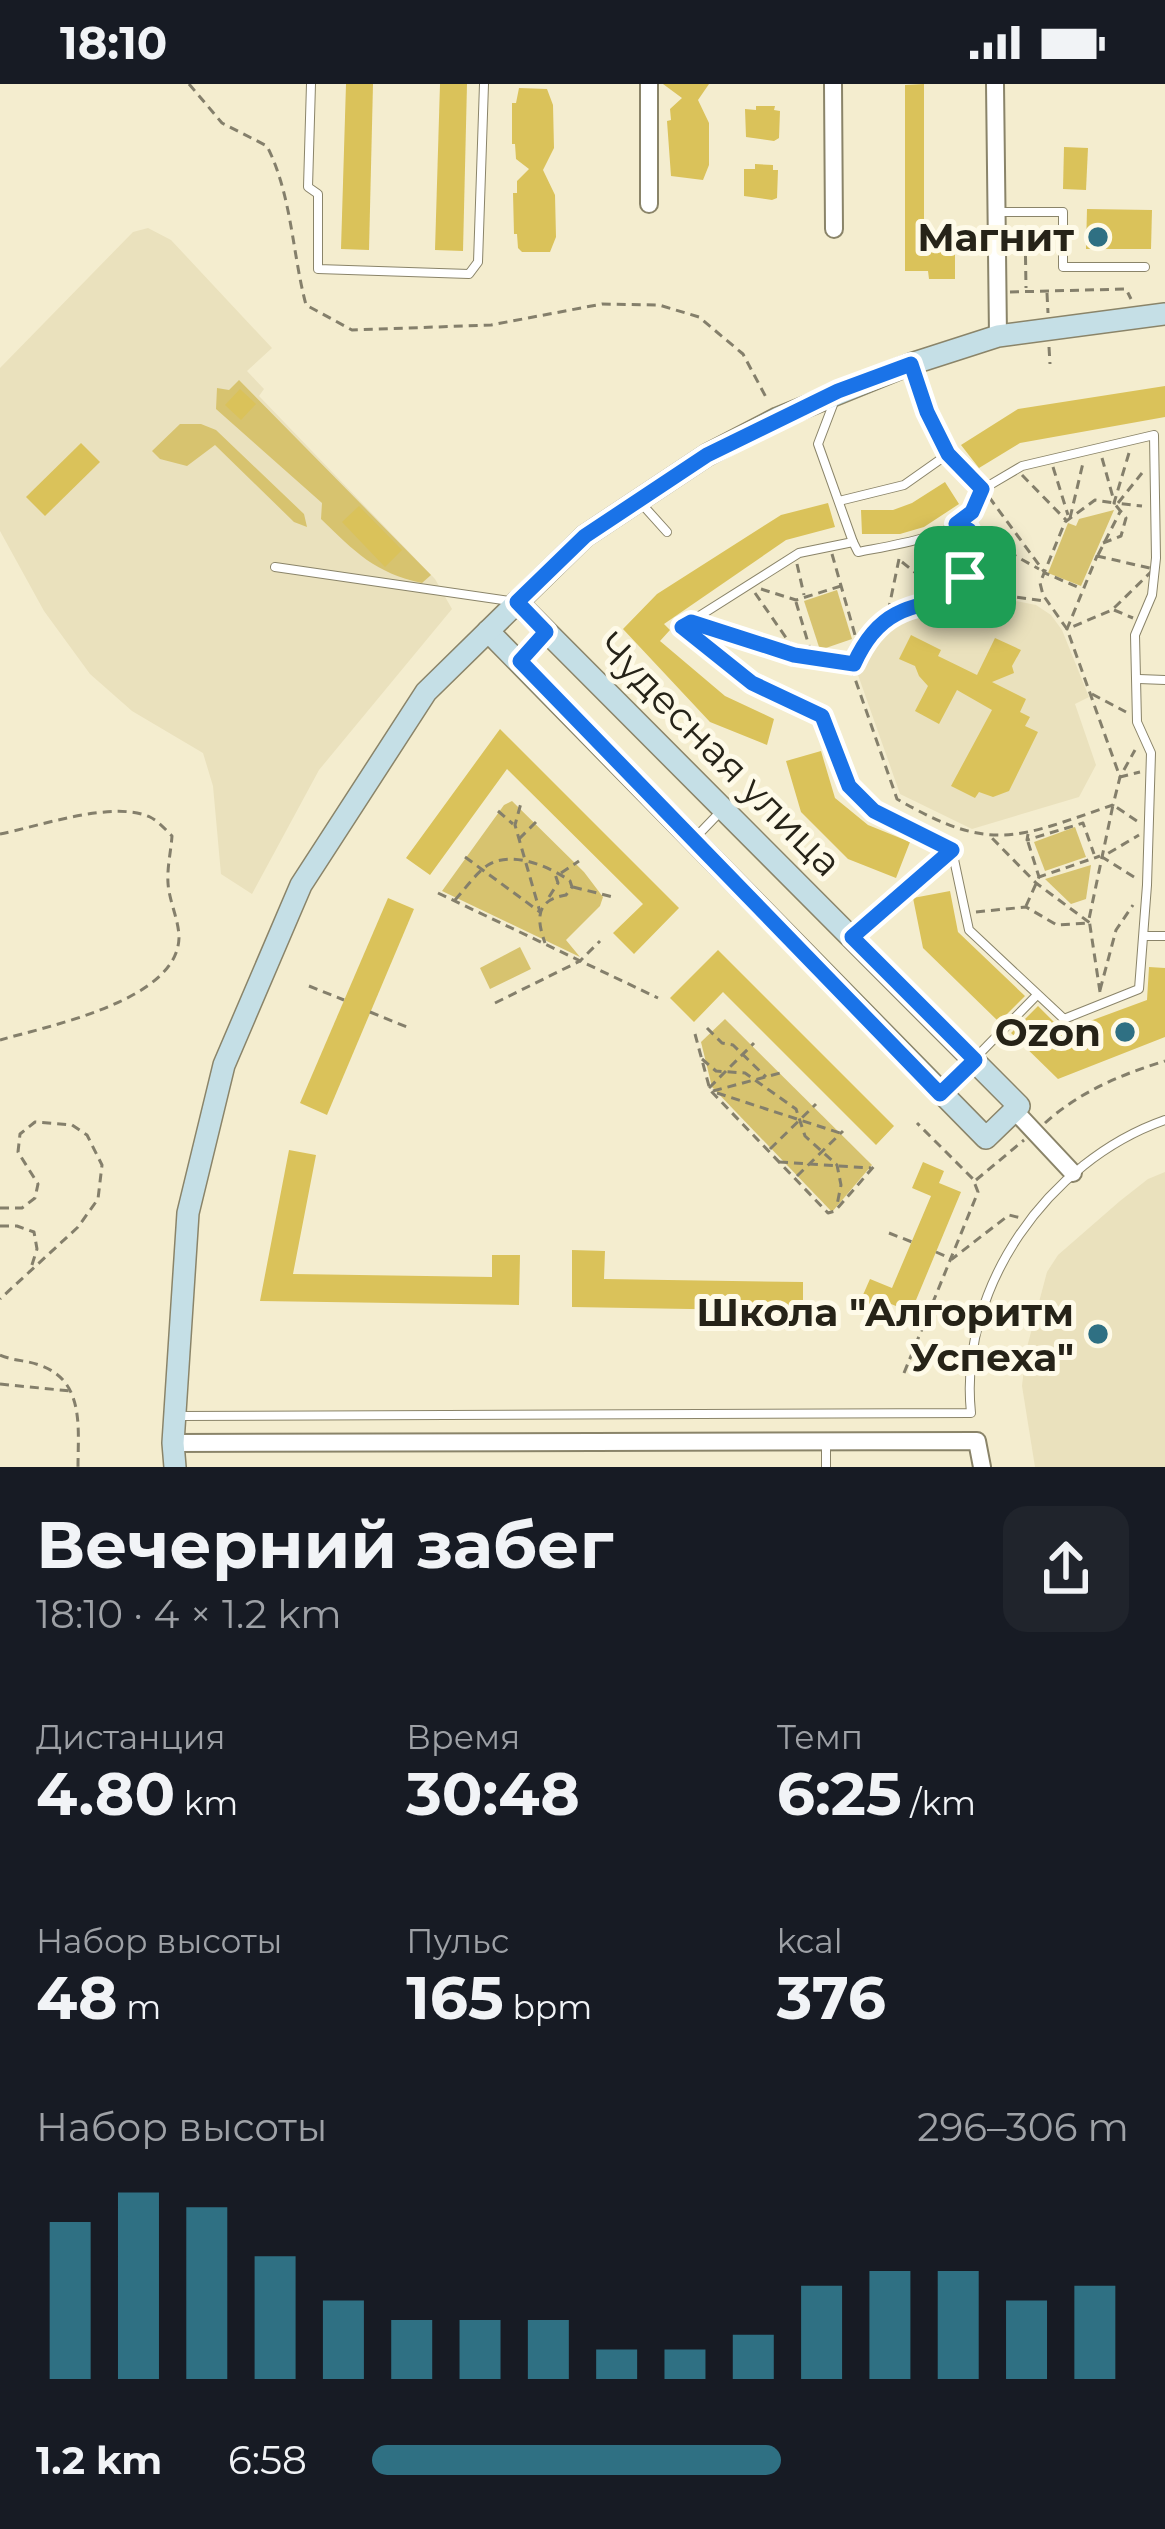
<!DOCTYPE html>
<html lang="ru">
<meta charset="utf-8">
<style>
:root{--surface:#171b24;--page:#20242c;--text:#f1f3f6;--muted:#9ea1a6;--accent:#2f7083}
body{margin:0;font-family:Montserrat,sans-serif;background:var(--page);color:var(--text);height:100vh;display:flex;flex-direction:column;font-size:45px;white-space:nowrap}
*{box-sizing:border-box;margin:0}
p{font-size:39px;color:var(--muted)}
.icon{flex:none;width:66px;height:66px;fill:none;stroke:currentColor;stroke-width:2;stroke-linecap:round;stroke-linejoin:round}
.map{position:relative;height:1383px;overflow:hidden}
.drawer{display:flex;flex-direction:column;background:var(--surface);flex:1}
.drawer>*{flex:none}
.pin{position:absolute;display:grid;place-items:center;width:102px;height:102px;color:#fff;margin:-51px;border-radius:24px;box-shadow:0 6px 18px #0006}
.round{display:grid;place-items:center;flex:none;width:126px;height:126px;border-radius:24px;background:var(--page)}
.head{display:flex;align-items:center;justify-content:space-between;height:204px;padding:0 36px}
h1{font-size:66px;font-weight:700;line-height:90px}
.stats{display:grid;grid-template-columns:repeat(3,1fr);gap:18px;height:204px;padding:12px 36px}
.stats div{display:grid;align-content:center}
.stats b{font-size:60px;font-weight:700}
.stats small{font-size:33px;font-weight:400}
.stats p{font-size:33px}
.chart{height:336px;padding:24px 36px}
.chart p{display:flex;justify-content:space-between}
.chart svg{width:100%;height:216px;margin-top:12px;stroke:var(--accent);stroke-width:6}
ul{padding:0 36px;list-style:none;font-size:39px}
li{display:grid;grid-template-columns:192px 144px 1fr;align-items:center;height:90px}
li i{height:30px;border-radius:15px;background:var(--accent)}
.status{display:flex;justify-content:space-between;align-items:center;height:84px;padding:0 60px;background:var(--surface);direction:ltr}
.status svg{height:33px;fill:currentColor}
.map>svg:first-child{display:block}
.built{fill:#eae1bd}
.green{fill:#d7c36f}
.building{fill:#dac25a}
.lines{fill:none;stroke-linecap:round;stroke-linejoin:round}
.lane-casing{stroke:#8a8469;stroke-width:10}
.street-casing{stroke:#8a8469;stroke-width:20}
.secondary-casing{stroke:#8a8469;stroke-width:24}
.path{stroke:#847f6b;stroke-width:3;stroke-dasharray:9 6;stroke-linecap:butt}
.lane{stroke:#fff;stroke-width:8}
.street{stroke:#fff;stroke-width:16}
.secondary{stroke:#c5dfe6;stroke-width:21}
.route-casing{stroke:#fff;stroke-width:24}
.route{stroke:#1a73e8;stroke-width:15}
.poi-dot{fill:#2f7083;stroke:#fefae8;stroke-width:4.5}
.labels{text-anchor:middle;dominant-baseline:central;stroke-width:10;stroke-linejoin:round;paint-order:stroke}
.poi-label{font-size:39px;font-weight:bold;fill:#262318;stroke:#fefae8;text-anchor:end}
.street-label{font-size:39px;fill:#262318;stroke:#fefae8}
</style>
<div class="status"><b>18:10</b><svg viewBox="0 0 49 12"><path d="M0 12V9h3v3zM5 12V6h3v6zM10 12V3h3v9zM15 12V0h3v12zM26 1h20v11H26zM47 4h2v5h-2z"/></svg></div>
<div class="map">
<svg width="1165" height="1383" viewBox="0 0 1165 1383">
<rect width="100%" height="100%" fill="#f4edcf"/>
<g class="built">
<path d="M148,144l23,12 101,108 -25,23 17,18 -5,7 176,183 17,30 -133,161 -67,124 -31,-20 -8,-88 -10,-33 -71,-42 -42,-37 -46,-63 -44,-80v-163l133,-136z"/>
<path d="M990,512l46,9 15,10 11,15 27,67 -14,7 21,61 -17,32 -107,32 -72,-35 -43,-122 29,-49 48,-18z"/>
<path d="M1165,1088v295h-130l-13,-81 4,-35 21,-79 11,-17 62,-54 28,-22z"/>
</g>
<g class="green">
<path d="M239,296l192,195 -9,8c-47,-10 -67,-31 -101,-64l1,-16 -106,-94 1,-21 12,2z"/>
<path d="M180,340h21l15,6 88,84 3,13 -13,-5 -79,-77 -28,21 -27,-7 -8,-8z"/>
<path d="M1114,426l-33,76 -33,-13 20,-50 8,3 3,-7z"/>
<path d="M932,465l26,15v11l-7,8 -11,-1 -21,-17 4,-13z"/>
<path d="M837,506l15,49 -32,11 -16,-49z"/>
<path d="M512,717l72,71 19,25 -3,9 -34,34 14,17 -138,-66 62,-86z"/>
<path d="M1075,743l11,30 -41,14 -11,-29z"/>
<path d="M1091,781l-5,34 -15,5 -26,-25z"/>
<path d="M520,863l11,22 -41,20 -10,-21z"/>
<path d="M725,935l147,146 -40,47 -120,-125 -11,-45z"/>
</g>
<g class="building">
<path d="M346,0h27l-4,166 -28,-1z"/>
<path d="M440,0h27l-4,167 -28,-1z"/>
<path d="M663,0h46l-11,16 11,23v42l-6,15 -32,-4 -4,-55 4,-1 -1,-11 12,-11z"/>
<path d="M924,0v165l31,-1v31h-26l-1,-8h-23v-186z"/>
<path d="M519,4l28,1 6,16 1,43 -11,22 12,25 1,42 -6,15h-28l-4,-4 -1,-14h-3l-1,-41h4v-12l12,-12 -13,-10 -1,-15h-3v-41h4z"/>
<path d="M756,22h19l-1,4 6,1 -1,27 -5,3 -28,-4 -1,-28 11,1z"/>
<path d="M1064,63l24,1 -2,42 -23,-1z"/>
<path d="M755,80l18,1v5h5l-1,28 -5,2 -28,-4v-27h11z"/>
<path d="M1087,125l65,1 -1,39h-65z"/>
<path d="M1165,302v31l-145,26 -41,25 -18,-23 57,-36z"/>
<path d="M240,305l16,15 -15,16 -16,-15z"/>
<path d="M81,359l19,19 -55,54 -19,-19z"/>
<path d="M945,398l14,22 -35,23 -24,7h-38l-1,-24h32l19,-7z"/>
<path d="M828,419l7,24 -49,13 -122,84 6,6 -10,11 65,55 49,23 -7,26 -57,-23 -87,-93 34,-35 124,-79z"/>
<path d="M359,422l43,44 -17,17 -43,-45z"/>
<path d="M911,551l30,15 -3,6 39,19 18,-37 26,12 -9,16 2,7 -22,9 34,17 -6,13 10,5 -5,9 13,6 -29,59 -16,6 -14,-5 -4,6 -24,-12 41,-76 -35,-20 -18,34 -24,-13 13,-25 -9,-10 -4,-10 -16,-7z"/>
<path d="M500,645l179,179 -45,46 -21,-21 30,-29 -136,-135 -77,106 -24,-17z"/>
<path d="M821,667l14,47 33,27 42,17 -14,36 -48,-19 -47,-47 -15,-51z"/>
<path d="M950,807l8,41 67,64 -26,26 -76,-74 -10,-50z"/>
<path d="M388,814l26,11 -87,206 -27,-12z"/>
<path d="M718,866l176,176 -18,19 -153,-153 -29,30 -24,-24z"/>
<path d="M1149,883l16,1v69l-107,42 -47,-46 27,-27 25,25 84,-31z"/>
<path d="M289,1066l27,5 -23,119 199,3v-22h28l-1,50 -259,-4z"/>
<path d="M923,1078l21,9 -5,12 22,9 -50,120 -25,-10 -5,11 -22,-9 11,-25 22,9 39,-92 -19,-8z"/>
<path d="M572,1166l33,1 -1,28 199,3v29l-231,-4z"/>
</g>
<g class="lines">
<g class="lane-casing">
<g id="lane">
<path d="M311,0l-3,103 10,7v75l151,5 9,-12 6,-178"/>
<path d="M998,128h65v55h82"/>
<path d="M834,318l-16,42 35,98 -54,11 -117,74 70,56 70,33 27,70 25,25 78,39 17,80 95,89 75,-30 8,-104 4,-132 -14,-31 -2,-87 17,-40 4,-37 -2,-123 -132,31 -39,23c-43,-44 -53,-66 -72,-124"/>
<path d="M839,417l65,-16 44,-31"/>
<path d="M640,418l27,30"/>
<path d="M853,458l5,10c30,-6 90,-14 111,-37 6,-7 10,-18 14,-26"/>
<path d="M275,483l235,34"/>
<path d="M1139,595l26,1"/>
<path d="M695,754l27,-28"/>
<path d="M853,852l99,-86"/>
<path d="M1145,852h20"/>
<path d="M945,1005l91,-93"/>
<path d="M179,1332l792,-3c-13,-125 77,-252 194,-293"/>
<path d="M826,1358v25"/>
</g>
</g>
<g class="street-casing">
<g id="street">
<path d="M649,0v120"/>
<path d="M833,0l1,145"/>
<path d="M995,0l3,252"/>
<path d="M520,577l26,-29"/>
<path d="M1014,1026l59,63"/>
<path d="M173,1359l804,-2 5,26"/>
</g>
</g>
<g class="secondary-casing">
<g id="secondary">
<path d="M488,547l498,507 33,-32 -502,-504"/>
<path d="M175,1383l-2,-24 15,-230 36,-148 77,-180 125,-193 159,-156 122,-81 71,-37 133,-54 87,-28 167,-22"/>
</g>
</g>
<g class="path">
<path d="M189,0l33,39 45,23c25,50 25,106 39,159l46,25 139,-5 111,-21 57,1 40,12 44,37 25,47"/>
<path d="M1025,142l1,62"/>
<path d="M1010,208l116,-3 5,10"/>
<path d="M1047,209l1,20"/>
<path d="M1049,263l1,17"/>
<path d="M1129,369l-15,50 28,3"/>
<path d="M1102,374l12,43"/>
<path d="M1053,383l15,48"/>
<path d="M1022,391l44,45"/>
<path d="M989,413l56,76 37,16"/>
<path d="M1118,419l24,-30"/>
<path d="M1070,434l13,-55"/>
<path d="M969,446l70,39"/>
<path d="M969,448l-6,65 23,-4 58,8"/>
<path d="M1103,459l18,-7 5,-18 -12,-15 -19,-3 -30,22 -25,61 3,12 24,34 53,148 20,-5"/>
<path d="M832,470l27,95"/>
<path d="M1098,471l23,-45"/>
<path d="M1097,472l57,13 -42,41 -45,19z"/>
<path d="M899,475l-12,58 23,-10 38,-8"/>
<path d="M902,478l46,37 14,-2"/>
<path d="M797,480l7,31"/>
<path d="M761,505l35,11 45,-14"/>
<path d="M755,509l43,62"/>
<path d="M796,518l16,54"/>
<path d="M1114,526l19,8"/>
<path d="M887,533l-24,27 -10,29 44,126c95,55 119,39 216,6l7,-28 15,-27"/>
<path d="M705,543l89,27 59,10"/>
<path d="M1092,610l34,18"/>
<path d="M498,727l15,13"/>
<path d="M0,750c40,-8 113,-34 150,-17 8,4 15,12 22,19 -1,15 -5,31 -4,47 1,18 11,37 11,55 -2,63 -131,88 -179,102"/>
<path d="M1028,750l-1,6 56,-17 11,31"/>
<path d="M519,755l19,-19"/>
<path d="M1028,758l11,35"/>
<path d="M465,773l75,55 -25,-87 6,-22"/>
<path d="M561,789l18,-12"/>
<path d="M1134,793l-32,-20 37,-22"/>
<path d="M573,803l40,10"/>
<path d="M438,809l220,105"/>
<path d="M549,813l9,-14 -3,-9"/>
<path d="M455,816c10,-11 21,-27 33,-35 24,-15 63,2 82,16l2,6 -6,8c-30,5 -30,23 -21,48"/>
<path d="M1026,822l13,-29 61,-21"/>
<path d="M976,828l50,-5 31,18 33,-2 -54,-40 -44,-45"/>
<path d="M309,902l35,14"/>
<path d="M1100,906l16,-60 17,-25"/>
<path d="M1100,908l-11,-73 24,-114 24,16"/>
<path d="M495,919l85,-42 20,-20"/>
<path d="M370,928l37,15"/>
<path d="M707,944l15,15 11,2 33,32"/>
<path d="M695,950l15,56 118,123 7,-2 41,-47"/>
<path d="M702,975l14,12 29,2 51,36 9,27 32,29 4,20 -4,20"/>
<path d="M709,1004l45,-45"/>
<path d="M713,1007l71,-19"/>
<path d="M717,1009l123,40"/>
<path d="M1045,1039c34,-31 77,-49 120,-62"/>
<path d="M770,1065l46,-45"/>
<path d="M779,1078l92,6"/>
<path d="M797,1092l46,-45"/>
<path d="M976,1096l48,-40"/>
<path d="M0,1124h22l13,-10 3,-14 -20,-32 2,-18 15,-12 37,3 15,10 15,30 -4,34 -20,28 -78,72"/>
<path d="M0,1142h17l17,6 3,17 -7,22"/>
<path d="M889,1149l23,9"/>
<path d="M936,1168l16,7 57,-44 12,3"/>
<path d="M0,1271c13,6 26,5 39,10 46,15 39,63 39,102"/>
<path d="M904,1289l74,-181 -5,-13 -56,-56"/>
<path d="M0,1300l70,7"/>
</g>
<use href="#lane" class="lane"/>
<use href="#street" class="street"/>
<use href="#secondary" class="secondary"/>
</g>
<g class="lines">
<g class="route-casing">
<path id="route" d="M911,280l16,48 21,42 34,35 -10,23 -16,12 13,6 -6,67c-55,9 -85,13 -109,67l-60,-9 -103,-33 -9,5 70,56 70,33 27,70 25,25 78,39 -100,87 123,123 -35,34 -420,-433 26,-29 -29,-30 68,-66 122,-81 131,-64z"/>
</g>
<use href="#route" class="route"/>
</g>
<g class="poi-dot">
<circle cx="1098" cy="153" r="12"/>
<circle cx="1125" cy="948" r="12"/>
<circle cx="1098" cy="1250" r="12"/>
</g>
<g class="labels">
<g class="poi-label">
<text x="1074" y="153">Магнит</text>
<text x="1101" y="948">Ozon</text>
<text x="1074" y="1228">Школа "Алгоритм<tspan x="1074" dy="45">Успеха"</tspan></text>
</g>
<g class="street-label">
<text transform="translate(720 670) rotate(45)">Чудесная улица</text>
</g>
</g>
</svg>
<div class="pin" style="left:965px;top:493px;background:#1e9e55"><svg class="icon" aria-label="arrive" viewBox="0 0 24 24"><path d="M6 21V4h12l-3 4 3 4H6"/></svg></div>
</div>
<section class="drawer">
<div class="head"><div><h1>Вечерний забег</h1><p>18:10 · 4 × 1.2 km</p></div><a class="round"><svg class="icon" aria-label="share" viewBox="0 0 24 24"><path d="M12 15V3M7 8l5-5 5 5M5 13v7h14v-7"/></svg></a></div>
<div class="stats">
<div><p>Дистанция</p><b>4.80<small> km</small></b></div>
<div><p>Время</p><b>30:48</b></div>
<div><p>Темп</p><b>6:25<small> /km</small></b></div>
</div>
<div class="stats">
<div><p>Набор высоты</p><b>48<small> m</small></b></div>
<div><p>Пульс</p><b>165<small> bpm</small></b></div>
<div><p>kcal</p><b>376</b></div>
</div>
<div class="chart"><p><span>Набор высоты</span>296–306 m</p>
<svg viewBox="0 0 160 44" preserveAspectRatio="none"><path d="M5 44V12M15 44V6M25 44V9M35 44V19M45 44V28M55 44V32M65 44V32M75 44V32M85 44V38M95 44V38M105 44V35M115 44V25M125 44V22M135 44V22M145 44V28M155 44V25"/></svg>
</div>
<ul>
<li><b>1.2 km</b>6:58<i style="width:54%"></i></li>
</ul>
</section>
